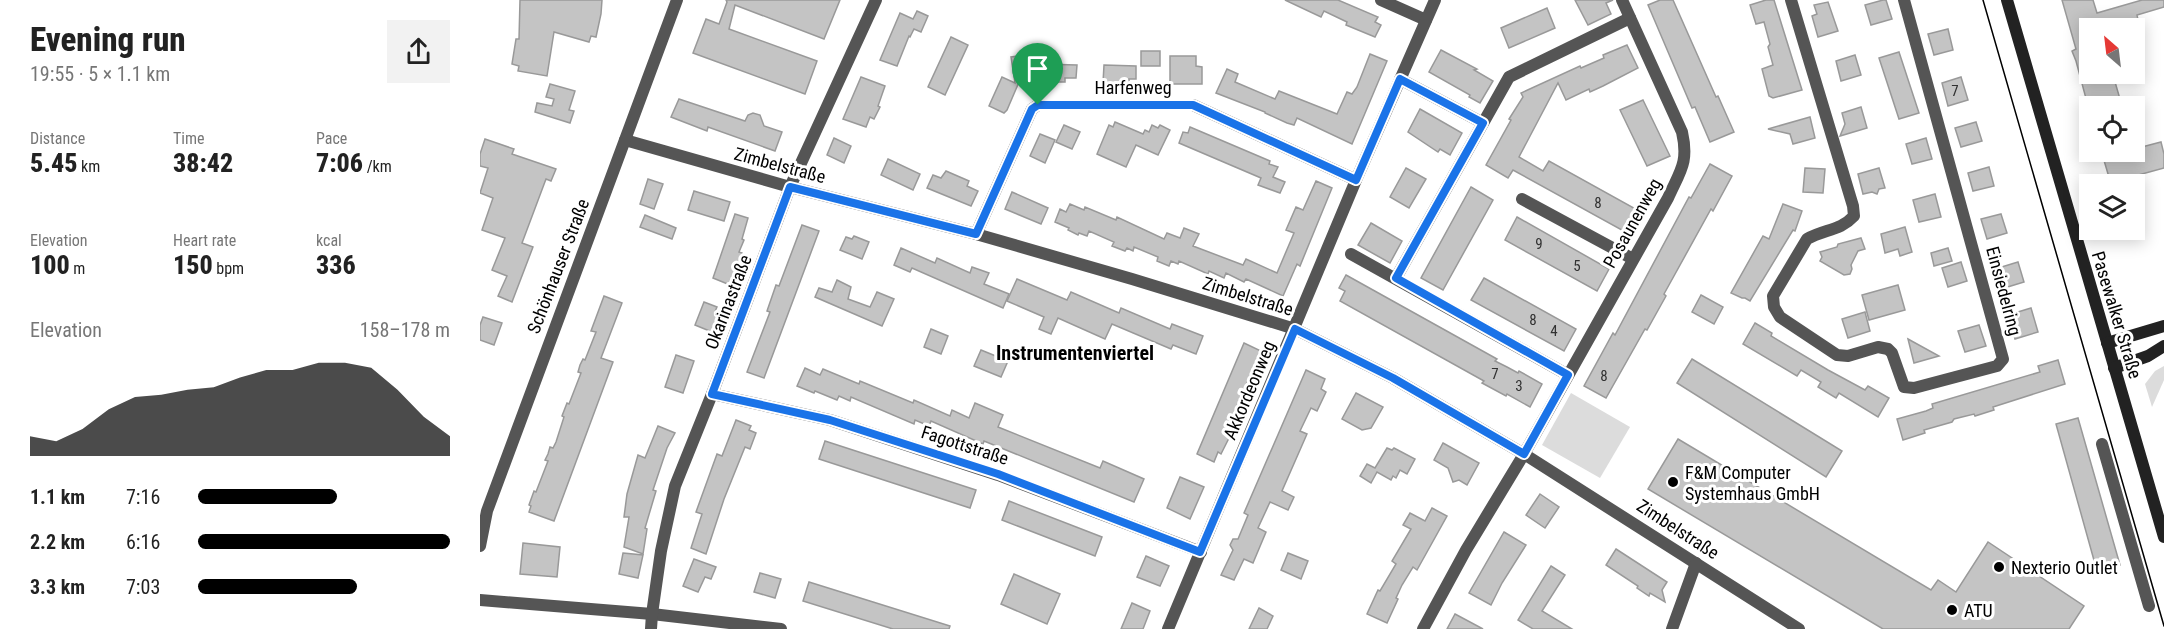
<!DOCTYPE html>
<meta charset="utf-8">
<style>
:root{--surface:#fff;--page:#f2f2f2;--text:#222;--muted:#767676;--accent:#000}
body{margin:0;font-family:"Roboto Condensed",sans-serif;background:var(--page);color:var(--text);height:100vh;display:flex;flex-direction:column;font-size:22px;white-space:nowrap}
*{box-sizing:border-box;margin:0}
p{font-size:20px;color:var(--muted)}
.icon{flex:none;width:33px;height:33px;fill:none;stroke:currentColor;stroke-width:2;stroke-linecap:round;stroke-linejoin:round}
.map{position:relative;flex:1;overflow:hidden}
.panel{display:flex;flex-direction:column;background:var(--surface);width:480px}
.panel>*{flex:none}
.needle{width:39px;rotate:332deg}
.buttons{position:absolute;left:1599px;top:18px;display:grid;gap:12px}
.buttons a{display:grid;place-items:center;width:66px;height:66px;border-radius:0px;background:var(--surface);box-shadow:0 3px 15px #0003;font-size:30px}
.pin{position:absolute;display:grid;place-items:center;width:51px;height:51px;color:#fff;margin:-62px -26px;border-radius:50% 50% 50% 0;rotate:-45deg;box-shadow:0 0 6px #0007}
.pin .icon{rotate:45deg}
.round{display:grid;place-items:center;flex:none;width:63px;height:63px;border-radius:0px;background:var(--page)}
.summary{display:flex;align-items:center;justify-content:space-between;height:102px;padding:0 30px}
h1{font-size:33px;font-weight:800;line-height:45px}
.stats{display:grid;grid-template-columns:repeat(3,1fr);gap:9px;height:102px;padding:6px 30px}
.stats div{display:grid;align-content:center}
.stats b{font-size:26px;font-weight:800}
.stats small{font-size:16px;font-weight:400}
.stats p{font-size:16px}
.chart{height:168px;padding:12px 30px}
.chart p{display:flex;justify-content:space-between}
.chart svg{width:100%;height:108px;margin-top:6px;fill:var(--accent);opacity:.7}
ul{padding:0 30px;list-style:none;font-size:20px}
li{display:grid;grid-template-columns:96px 72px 1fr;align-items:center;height:45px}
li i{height:15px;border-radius:8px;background:var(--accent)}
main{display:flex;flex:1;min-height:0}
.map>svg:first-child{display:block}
.green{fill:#dcdcdc}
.building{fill:#c4c4c4;stroke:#999;stroke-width:1.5}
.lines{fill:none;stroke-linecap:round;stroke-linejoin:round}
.minor{stroke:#555;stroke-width:12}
.tertiary{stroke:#555;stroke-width:12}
.secondary{stroke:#222;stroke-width:12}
.tram{stroke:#000;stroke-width:1.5}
.route-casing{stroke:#fff;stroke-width:12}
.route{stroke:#1a73e8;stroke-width:8}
.poi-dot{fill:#000;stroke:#fff;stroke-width:2}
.labels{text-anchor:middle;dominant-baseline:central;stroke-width:6;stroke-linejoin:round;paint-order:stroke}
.number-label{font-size:15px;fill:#313131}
.street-label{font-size:18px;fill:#000;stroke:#fff}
.poi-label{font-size:18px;fill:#000;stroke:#fff;text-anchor:start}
.neighbourhood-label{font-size:20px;font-weight:bold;fill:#000;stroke:#fff}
</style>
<main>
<section class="panel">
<div class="summary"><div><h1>Evening run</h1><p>19:55 · 5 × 1.1 km</p></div><a class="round"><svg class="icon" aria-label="share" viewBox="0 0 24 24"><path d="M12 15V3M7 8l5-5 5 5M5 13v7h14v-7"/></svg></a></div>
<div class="stats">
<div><p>Distance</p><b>5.45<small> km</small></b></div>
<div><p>Time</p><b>38:42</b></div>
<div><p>Pace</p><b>7:06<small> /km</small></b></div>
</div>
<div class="stats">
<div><p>Elevation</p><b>100<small> m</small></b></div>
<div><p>Heart rate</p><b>150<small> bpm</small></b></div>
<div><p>kcal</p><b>336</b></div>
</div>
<div class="chart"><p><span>Elevation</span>158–178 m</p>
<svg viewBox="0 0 160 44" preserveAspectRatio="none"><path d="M0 44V36L10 38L20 33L30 25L40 20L50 19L60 17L70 16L80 12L90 9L100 9L110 6L120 6L130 8L140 17L150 28L160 36V44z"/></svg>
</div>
<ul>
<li><b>1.1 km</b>7:16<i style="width:55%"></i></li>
<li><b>2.2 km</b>6:16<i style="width:100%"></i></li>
<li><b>3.3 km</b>7:03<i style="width:63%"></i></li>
</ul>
</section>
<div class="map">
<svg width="1684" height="629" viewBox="0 0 1684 629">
<rect width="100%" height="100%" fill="#fff"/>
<g class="green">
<path d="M1684,366v14l-12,27 -7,-23 10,-13z"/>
<path d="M1091,393l59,34 -30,51 -58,-33z"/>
</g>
<g class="building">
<path d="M40,0h82l-1,14 -5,23 -5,-1 -2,6 -35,-10 -7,44 -29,-5 1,-5 -7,-2 4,-25h3z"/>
<path d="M246,0h114l-16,39 -89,-34 -6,24 88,32 -12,33 -112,-41 13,-34 13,5 8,-22z"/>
<path d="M805,0h53l40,17 -3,5 6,3 -6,12 -29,-12 1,-3 -23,-11 -3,6z"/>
<path d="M1095,0h38l-7,3 5,11 -23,11z"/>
<path d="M1180,0h13l43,97 2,-1 16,36 -24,10 -15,-35 -3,1 -44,-103z"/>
<path d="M1286,0h8l28,90 -29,8 -4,-2 -7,-27 11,-4 -5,-18 2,-3 -6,-22 -8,2 -6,-19z"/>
<path d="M1403,0h3l6,19 -21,6 -6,-20z"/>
<path d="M1582,0h31l4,13 45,-13h22v7l-27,8 2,10 -12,3h-37v54l23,-7 9,31h-34l-12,-45 -4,-10 4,-2z"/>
<path d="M1348,2l10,29 -20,6 -6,-21 5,-2 -3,-9z"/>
<path d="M1067,8l8,20 -46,20 -8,-20z"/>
<path d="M437,11l11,5 -7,16 -7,-3 -4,8 -1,-1 -12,30 -17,-6 20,-47 13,6z"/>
<path d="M1468,29l5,21 -19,5 -6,-21z"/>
<path d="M471,37l17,8 -23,50 -17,-8z"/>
<path d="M1147,45l11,23 -35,18 -13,6 -1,-3 -23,11 -8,-17 -39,74 24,14 6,-10 92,51 -12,22 -116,-64 -5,8 -22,-13 25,-45 -2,-1 14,-22 -2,-4 59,-27 1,2 23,-10 -1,-3z"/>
<path d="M961,50l36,19 -3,1 19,11 -13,22 -11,-6 1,-2 -41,-23z"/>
<rect x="661" y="51" width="19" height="15"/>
<path d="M1419,52l20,61 -20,6 -20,-61z"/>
<path d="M551,54l-24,56 -3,3 -15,-7 13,-29 13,6 -4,-26z"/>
<path d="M890,54l17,7 -35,83 -55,-26 -3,7 -7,-2 -22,-10v-1l-49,-19 11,-24 11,5 -3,8 40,17 4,-8 58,23 10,-22 5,2 5,-7z"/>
<path d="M1375,55l6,20 -20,6 -5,-20z"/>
<path d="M690,56h26v10l6,1v17h-32z"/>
<path d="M560,64l37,1 -1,13h-11v4h-26z"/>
<path d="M624,65l32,1v13h-7v4h-26z"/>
<path d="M381,77l24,9 -7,20 2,1 -6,12 -4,-2 -4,10 -23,-8z"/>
<path d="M1481,77l7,23 -20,6 -6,-23z"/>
<path d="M70,84l25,7 -6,19 5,1 -4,12 -35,-11 2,-9 15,3 2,-7 -8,-2z"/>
<path d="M199,99l66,22 3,-6 5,-2 7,2 4,11 18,6 -7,19 -67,-24 -1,4 -36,-14z"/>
<path d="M1163,100l27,56 -23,10 -27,-56z"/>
<path d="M1381,107l6,21 -27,8 5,-12 -3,-11z"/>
<path d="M940,109l42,24 -12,22 -10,-6 -2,3 -30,-20z"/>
<path d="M1330,117l5,21 -22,6 -3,-10 -22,-5z"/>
<path d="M635,122l28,12 2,-4 4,2 3,-7 6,3 2,-3 10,5 -12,25 -22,-10 -10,22 -29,-13 12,-29 4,2z"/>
<path d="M1496,122l6,19 -21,6 -6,-19z"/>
<path d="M584,125l16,7 -8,17 -16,-7z"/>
<path d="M710,127l80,34 -1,3 9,3 -5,10 12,5 -5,11 -22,-8 3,-7 -82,-35 4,-11 5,1z"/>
<path d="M560,134l15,6 -10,23 -15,-7z"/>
<path d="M354,138l17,8 -7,17 -17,-8z"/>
<path d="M1446,138l6,21 -20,5 -6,-20z"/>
<path d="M5,139l29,10 -2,5 44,15 -5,12 -5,-2 -24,64 11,4 -21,55 -14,-6 9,-20 -15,-6 13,-32 -23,-8 11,-32 -13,-5 8,-25 -8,-2v-12z"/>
<path d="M1681,142l3,12v14l-33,9 2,7h-22l-8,-27 13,-3 -1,-2h19v-3z"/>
<path d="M408,159l32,15 -7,16 -32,-15z"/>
<path d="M1230,164l22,12 -19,35 -2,-2 -47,85 2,2 -19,34 -2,-1 -39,69 -22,-12 29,-53 2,2 74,-138 2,1z"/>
<path d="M1509,167l5,19 -21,5 -5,-18z"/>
<path d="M926,168l20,11 -17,29 -19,-11z"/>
<path d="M1325,168l20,1 -2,24 -20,-1z"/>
<path d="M1399,168l6,20 -6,1 -2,5 -5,-2 -9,2 -5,-20z"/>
<path d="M466,171l23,10 -2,5 11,5 -7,15 -44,-18 6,-13 8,3z"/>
<path d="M168,179l15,5 -9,25 -14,-5z"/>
<path d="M836,181l16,7 -32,78 -3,-2 -14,32 -37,-17 -2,3 -18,-9 -2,5 -15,-7 -1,3 -29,-13 -1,3 -7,-3 -2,5 -12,-5 1,-4 -24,-10 -1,4 -6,-3 -2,3 -13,-5 2,-4 -25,-11 -2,5 -8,-3 -1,2 -10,-5 1,-2 -14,-6 5,-13 6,3 4,-8 14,6 1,-3 31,13 1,-3 47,22 3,-6 13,5 4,-10 15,6 -6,12 50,19 3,-6 31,14 17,-40 -8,-3 10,-23 7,3z"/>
<path d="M991,187l22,13 -50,90 -22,-12z"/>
<path d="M214,191l36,11 -6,19 -36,-11z"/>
<path d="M532,192l36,16 -7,16 -36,-15z"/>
<path d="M1455,194l6,23 -22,5 -6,-22z"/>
<path d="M1303,204l19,7 -7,20 -2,-1 -43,71 -5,-3h-3l-11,-5 32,-57 6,3z"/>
<path d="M255,214l13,4 -6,21 2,1 -5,12 3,1 -1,4h3l-10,26 -3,-1 -1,3 -17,-7z"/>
<path d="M1521,214l6,19 -20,6 -6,-20z"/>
<path d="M165,215l31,13 -4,11 -32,-12z"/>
<path d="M1037,217l92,52 -12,22 -92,-51z"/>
<path d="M891,223l31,18 -12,22 -32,-18z"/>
<path d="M322,225l17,6 -55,147 -17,-6 23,-60 -3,-1 9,-26 3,1z"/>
<path d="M1425,227l7,25 -12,4 -2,-7 -13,4 -4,-19z"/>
<path d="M374,236l15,6 -7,17 -22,-9 6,-13 6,2z"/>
<path d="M1381,238l4,11 -7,2 -7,14 1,4 -2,5 -6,1 -24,-14 2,-4 -2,-5 17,-5 1,-3z"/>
<path d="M421,248l34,15 2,-5 33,15 2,-6 17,6 -5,11 25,10 -6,14 -91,-40 -2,4 -16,-7z"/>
<path d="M1468,248l4,13 -18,5 -3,-13z"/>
<path d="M1481,262l6,19 -19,6 -6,-19z"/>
<path d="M1538,262l6,20 -23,7 -6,-20z"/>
<path d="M866,275l151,84 -2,2 12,6 11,6 1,-2 23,13 -12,23 -23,-13 -1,2 -24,-13 2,-2 -144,-80 5,-10 -6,-3z"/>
<path d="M1004,278l92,51 -12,22 -93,-51z"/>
<path d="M537,279l50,21 4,-8 48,21 2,-5 49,21 2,-5 31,12 -7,18 -23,-9 -2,4 -59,-25 -7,15 -47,-21 -7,16 -12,-5 5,-12 -37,-16z"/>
<path d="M357,280l14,7 -3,12 22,8 7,-15 17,7 -12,27 -67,-29 4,-9 13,4z"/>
<path d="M1418,285l7,25 -36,10 -7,-25z"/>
<path d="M1221,295l22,12 -9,17 -22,-12z"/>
<path d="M124,296l18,7 -21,55 12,4 -59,159 -25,-9 2,-6 -2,-1 5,-14 2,1 12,-31 -3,-1 3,-6 2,-7 3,1 3,-6 8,-25 -2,-1 5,-13 2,1 12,-31 -3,-1 2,-7 3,-6 2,1 11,-28 -5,-1z"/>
<path d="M224,302l13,5 -3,7 4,2 -6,16 -17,-7z"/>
<path d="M1551,308l7,24 -23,7 -7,-24z"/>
<path d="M1385,312l5,19 -22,7 -6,-19z"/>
<path d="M3,317l19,6 -8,22 -14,-5v-15z"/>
<path d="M1275,323l17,10 -1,3 57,34 37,20 3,-4 21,12 -11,19 -39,-24 -3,5 -18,-11 3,-5 -20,-12 -4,6 -54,-32z"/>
<path d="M1499,325l7,21 -21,6 -7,-21z"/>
<path d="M451,329l17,7 -7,18 -17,-7z"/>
<path d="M1428,339l31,17 -25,7z"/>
<path d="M764,343l17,8 -32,73v4l4,2 -12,24 -3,-2 -4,10 -17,-8z"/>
<path d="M501,350l27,11 -7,16 -27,-11z"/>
<path d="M196,355l18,6 -11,32 -18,-6z"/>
<path d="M1212,359l150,92 -16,26 -149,-94z"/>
<path d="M1578,360l7,24 -72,23 1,3 -19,6 -1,-2 -20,5 -2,3 -28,8 1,3 -22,7 -6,-21 29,-8 7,-3 -1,-4 108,-32 -2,-6z"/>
<path d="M325,368l15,7 3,-6 36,15 1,-3 53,22 1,-3 36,16 2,-6 17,8 6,-15 28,12 -5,12 102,41 3,-7 41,18 -10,23 -150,-61 -1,3 -52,-23 -2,5 -14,-6 -1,4 -63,-27 -1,4 -11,-5 -2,4 -22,-9 -1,2 -17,-7z"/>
<path d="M826,370l19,9 -4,10 5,3 -9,19 -6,-3 -11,23 7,3 -25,57 12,6 -6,13 -18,-8 -12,26 8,4 -13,31 -9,-4 -10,21 -13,-5 12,-25 -3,-5 3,-6h5l10,-24 -4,-2z"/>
<path d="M876,393l27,14 -12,21 -9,2 -20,-11z"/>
<path d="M1598,418l42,147 -23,6 -41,-147z"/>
<path d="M256,420l15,6 -2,4 7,3 -6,16 -5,-2 -21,52 -18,55 -15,-6 11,-34 -6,-2 21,-58 5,2z"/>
<path d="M178,426l17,7 -8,15 -14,42 3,1 -11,37 2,1 -4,25 -19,-7 5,-30h-5l3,-23 11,-39 7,3z"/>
<path d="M1198,439l253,151 7,-10 18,12 32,-50 96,64 -15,23h-186l-235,-140z"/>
<path d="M345,441l151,49 -6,18 -151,-49z"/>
<path d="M963,443l36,20 -12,22 -8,-5 -6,2 -5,-14 -14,-8z"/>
<path d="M907,448l5,2 2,-2 21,11 -8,15 -7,-4 -4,8 -3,-2 -2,4 -14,-8 -6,11 -11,-7 7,-12 8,4z"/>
<path d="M700,477l24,10 -14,32 -23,-11z"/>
<path d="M1060,494l19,13 -14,21 -19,-13z"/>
<path d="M529,501l93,36 -7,19 -93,-36z"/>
<path d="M952,508l15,8 -30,54 -4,-3 -11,18 -6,13 2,1 -11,24 -20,-9 11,-24 2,1 16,-27 -4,-3 19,-32 -8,-4 7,-12 15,8z"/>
<path d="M1024,532l22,13 -24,38 -11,22 -22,-12z"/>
<path d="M43,543l37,4 -3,30 -37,-3z"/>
<path d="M1136,549l51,33 -5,8 3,12 -15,-9 -1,3 -12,-8 1,-2 -32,-21z"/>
<path d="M143,553l20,2 -5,23 -19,-4z"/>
<path d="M808,553l20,8 -7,18 -20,-9z"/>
<path d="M666,556l23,10 -9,20 -23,-9z"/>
<path d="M214,559l22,8 -5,12 -6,-2 -7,15 -15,-6z"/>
<path d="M1071,566l14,9 -23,36 30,18h-39l-15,-9z"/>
<path d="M280,573l21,6 -6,19 -21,-6z"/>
<path d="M534,574l46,20 -13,30 -46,-20z"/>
<path d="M329,582l141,44 -1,3h-56l-90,-28z"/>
<path d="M652,603l18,8 -7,18h-22z"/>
<path d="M779,608l14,8 -6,13h-18z"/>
<path d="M975,614l28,15h-36z"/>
</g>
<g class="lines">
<g class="minor">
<path d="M901,0l45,20"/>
<path d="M1311,0l62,206 1,10c-14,15 -29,13 -47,23l-34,57 1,11 6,10 57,38 11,1 30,-9 10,2 4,4 12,34 10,1 83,-22 6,-7 -99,-359"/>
<path d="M920,79l83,44"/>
<path d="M145,140l165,47 186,47 156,45 163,50 98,49 131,76 275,175"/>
<path d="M1042,199l111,60"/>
<path d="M496,234l56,-125 6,-4h155l163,75"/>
<path d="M871,254l217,121"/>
<path d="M916,278l113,-201 121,-59"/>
<path d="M232,394l118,26 168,55 203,77"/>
<path d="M1622,444l47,162"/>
<path d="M0,600l172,14 129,15"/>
<path d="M171,629l1,-15 9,-63 14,-65 37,-92 78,-207 86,-187"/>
<path d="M688,629l188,-449 79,-180"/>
<path d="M943,629l43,-79 58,-96 144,-256c12,-27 21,-35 14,-66l-60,-132"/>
<path d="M1192,629l24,-66"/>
</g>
<path class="tertiary" d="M0,546l7,-35 190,-511"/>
<g class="secondary">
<path d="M1527,0l157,537"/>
<path d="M1627,343l57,-17"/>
<path d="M1634,368l34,-12 16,-10"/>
</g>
<path class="tram" d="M1503,0l181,626"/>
</g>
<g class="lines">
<g class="route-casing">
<path id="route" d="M920,79l83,44 -87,155 172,97 -44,79 -131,-76 -98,-49 -95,223 -202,-78 -168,-54 -118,-26 78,-207 186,47 56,-125 6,-4h155l163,75z"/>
</g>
<use href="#route" class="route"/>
</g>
<g class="poi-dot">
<circle cx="1193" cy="482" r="6"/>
<circle cx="1519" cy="567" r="6"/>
<circle cx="1472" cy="610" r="6"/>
</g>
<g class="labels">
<g class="number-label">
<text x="1475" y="91">7</text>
<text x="1118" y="203">8</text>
<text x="1059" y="244">9</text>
<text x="1097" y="266">5</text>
<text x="1053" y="320">8</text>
<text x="1074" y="331">4</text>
<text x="1015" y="374">7</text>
<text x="1124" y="376">8</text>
<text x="1039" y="386">3</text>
</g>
<g class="street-label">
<text x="653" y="87">Harfenweg</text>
<text transform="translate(300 165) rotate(15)">Zimbelstraße</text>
<text transform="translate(1152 223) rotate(-61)">Posaunenweg</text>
<text transform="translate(78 266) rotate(-69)">Schönhauser Straße</text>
<text transform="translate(1524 291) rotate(75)">Einsiedelring</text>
<text transform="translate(768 296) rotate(17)">Zimbelstraße</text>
<text transform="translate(248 302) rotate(-69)">Okarinastraße</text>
<text transform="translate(1637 315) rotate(73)">Pasewalker Straße</text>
<text transform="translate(769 390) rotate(-67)">Akkordeonweg</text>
<text transform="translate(485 445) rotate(18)">Fagottstraße</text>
<text transform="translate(1198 529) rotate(33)">Zimbelstraße</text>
</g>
<g class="poi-label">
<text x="1205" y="472">F&amp;M Computer<tspan x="1205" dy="21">Systemhaus GmbH</tspan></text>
<text x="1531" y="567">Nexterio Outlet</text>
<text x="1484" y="610">ATU</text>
</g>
<g class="neighbourhood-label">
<text x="595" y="353">Instrumentenviertel</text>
</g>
</g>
</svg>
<div class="buttons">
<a><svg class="needle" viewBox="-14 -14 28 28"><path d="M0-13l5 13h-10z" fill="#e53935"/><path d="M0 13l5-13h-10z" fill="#767676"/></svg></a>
<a><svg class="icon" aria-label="locate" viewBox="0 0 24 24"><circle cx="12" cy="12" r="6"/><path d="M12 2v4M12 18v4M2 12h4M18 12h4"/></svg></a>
<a><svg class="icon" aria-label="layers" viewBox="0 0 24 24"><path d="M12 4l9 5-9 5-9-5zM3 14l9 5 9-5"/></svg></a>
</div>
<div class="pin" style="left:558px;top:105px;background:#1e9e55"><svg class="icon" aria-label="arrive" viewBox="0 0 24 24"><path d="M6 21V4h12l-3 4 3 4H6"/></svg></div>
</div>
</main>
